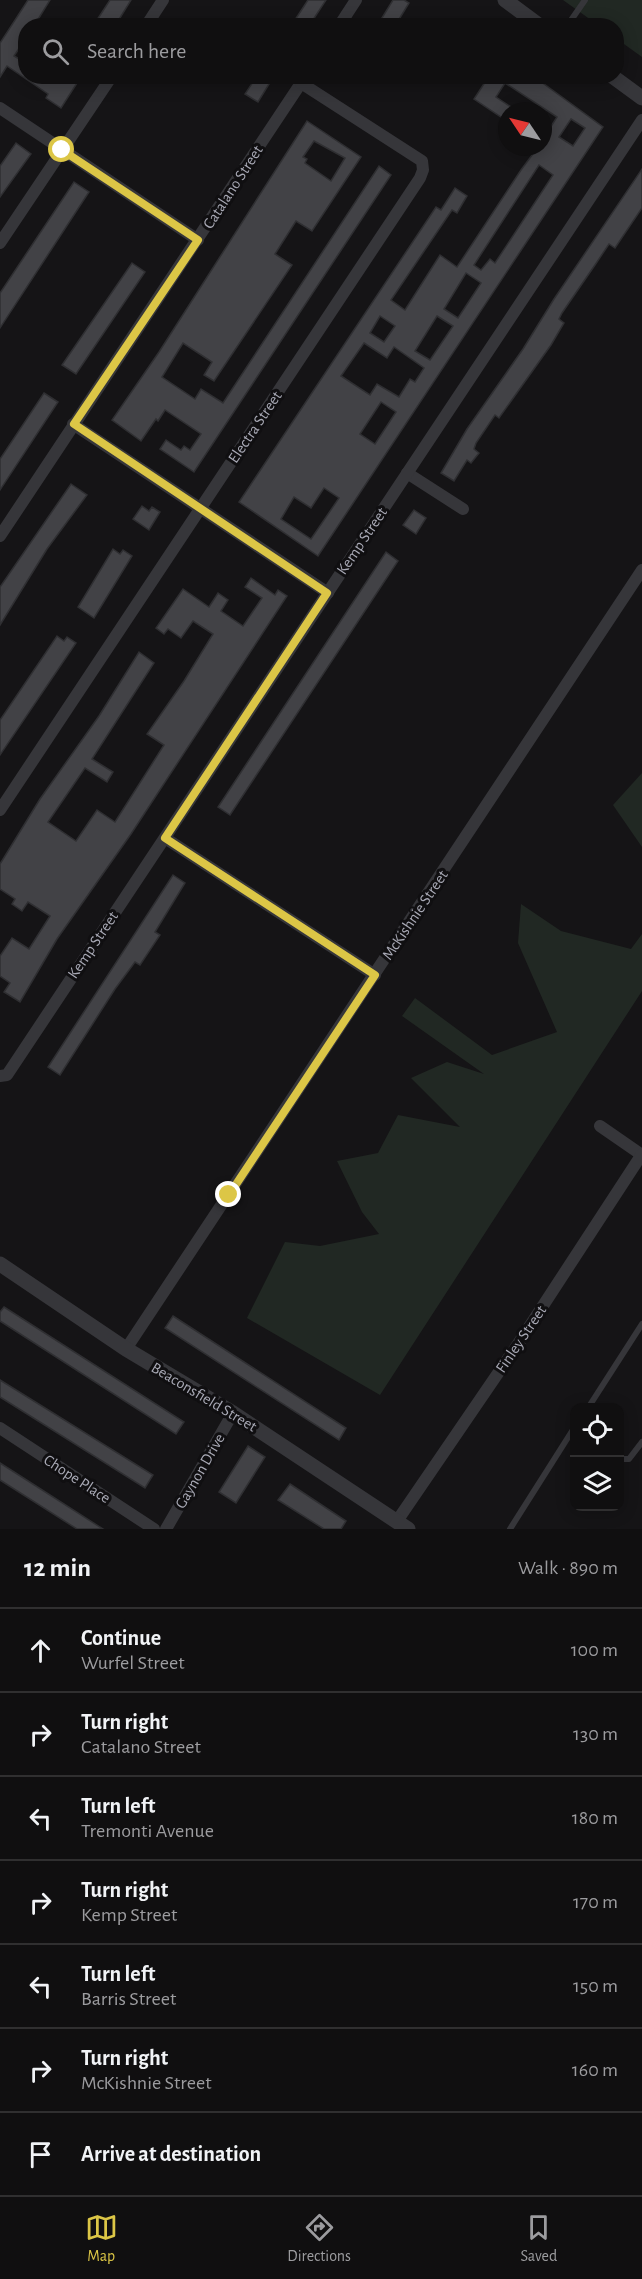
<!DOCTYPE html>
<html lang="en">
<head>
<meta charset="utf-8">
<style>
	:root { --surface:#100f10; --page:#1e1d1e; --text:#f1f3f6; --muted:#9c9c9f; --line:#302f30; --accent:#dcc646 }
	body { margin:0; font-family:"Alegreya Sans",sans-serif; background:var(--page); color:var(--text) }
	.controls { position:absolute; right:18px; bottom:18px; display:grid; overflow:hidden; border-radius:12px; box-shadow:0 3px 15px #0003 }
	.controls button { width:54px; height:54px; display:grid; place-items:center; padding:0; border:0; border-bottom:2px solid var(--line); background:var(--surface); color:var(--text); font:30px sans-serif }
	.compass { position:absolute; left:498px; top:102px; width:54px; height:54px; border-radius:50%; background:var(--surface); box-shadow:0 3px 15px #0003; rotate:305deg }
	.stop { position:absolute; width:18px; height:18px; margin:-14px; border:4px solid #dcc646; border-radius:50%; background:#fff }
	.stop.end { background:#dcc646; border-color:#fff; box-shadow:0 2px 6px #0008 }
	.list { margin:0; padding:0; list-style:none }
	h2 { display:flex; justify-content:space-between; align-items:center; height:78px; margin:0; padding:0 24px; font-size:26px }
	h2 small { font-size:20px; font-weight:400; color:var(--muted) }
	.list li { display:grid; grid-template-columns:39px 1fr auto; gap:18px; align-items:center; box-sizing:border-box; height:84px; padding:0 24px; border-top:2px solid var(--line) }
	.list b { display:block; font-size:22px; white-space:nowrap }
	.list p { margin:0; font-size:20px; white-space:nowrap; color:var(--muted) }
	.list em { font-size:20px; font-style:normal; color:var(--muted) }
	.icon { flex:none; width:33px; height:33px; fill:none; stroke:currentColor; stroke-width:2; stroke-linecap:round; stroke-linejoin:round }
	.map { position:relative; flex:none; width:642px; height:1529px; overflow:hidden }
	.search { position:absolute; background:var(--surface); box-shadow:0 3px 15px #0003; left:18px; right:18px; top:18px; height:66px; display:flex; align-items:center; gap:15px; box-sizing:border-box; padding:0 21px; border-radius:24px; color:var(--muted); font-size:22px }
	.sheet { height:666px; background:var(--surface) }
	nav { display:flex; justify-content:space-around; align-items:center; box-sizing:border-box; height:84px; border-top:2px solid var(--line); background:var(--surface); font-size:16px; color:var(--muted) }
	nav a { display:grid; justify-items:center; gap:3px }
	nav .on { color:var(--accent) }
	.map>svg:first-child { display:block }
	.green { fill:#212823 }
	.building { fill:#424246; stroke:#2f2f32; stroke-width:1.5; fill-rule:evenodd }
	.lines { fill:none; stroke-linecap:round; stroke-linejoin:round }
	.service { stroke:#36363a; stroke-width:6 }
	.minor { stroke:#36363a; stroke-width:12 }
	.tertiary { stroke:#36363a; stroke-width:15 }
	.route { stroke:#dcc646; stroke-width:8 }
	.labels { text-anchor:middle; dominant-baseline:central; stroke-width:6; stroke-linejoin:round; paint-order:stroke }
	.street-label { font-size:16px; fill:#a8a9b5; stroke:#100f11 }
</style>
</head>
<body>
<div class="map">
<svg width="642" height="1529" viewBox="0 0 642 1529">
	<rect width="100%" height="100%" fill="#151416"/>
	<!-- green -->
	<g class="green">
		<path d="M563 0H642V57L617 39 616 26 598 25Z"/>
		<path d="M642 773V847L613 805Z"/>
		<path d="M521 904 561 931 631 949 642 934V991L380 1395 247 1318 285 1242 320 1246 379 1234 362 1212 337 1161 378 1153 398 1115 460 1127 411 1078 447 1062 484 1074 402 1016 415 998 492 1055 557 1032 518 943Z"/>
	</g>
	<!-- building -->
	<g class="building">
		<path d="M28 0H50L34 26H26V38L14 56 26 63V76H44L54 83 59 76H73L79 80 61 108 46 98 48 94 7 66 0 77V43Z"/>
		<path d="M110 0H131L115 26H93Z"/>
		<path d="M308 0H326L309 26H291Z"/>
		<path d="M393 0H404L409 3 395 26H377Z"/>
		<path d="M257 76H274L258 102 245 94Z"/>
		<path d="M489 76H533L603 127 318 556 239 502 436 207 441 210 455 188 467 196 457 213 452 210 391 300 405 310 440 255 457 267 521 170 538 147H543V139L557 117 505 83 496 97 517 111H507V121L474 99ZM571 119 585 128 573 146 559 137ZM539 165 553 175 495 263 490 259 481 270 474 265ZM466 273 481 283 458 318 444 309ZM380 316 395 326 384 342 370 333ZM437 316 453 326 430 360 415 351ZM364 343 387 358 394 347 424 368 415 382 410 379 399 397 377 384 370 395 341 376ZM381 402 396 412 375 444 360 434ZM324 488 339 498 311 539 281 519 294 497 311 508Z"/>
		<path d="M307 121 361 157 312 231 296 221 275 254 292 265 214 381 204 375 212 362 183 343 162 377 195 399 201 389 223 403 379 166 391 175 194 472 160 449 166 440 181 450 184 446 190 450 201 434 165 410 158 421 156 419 141 441 112 420 159 352ZM314 141 345 158 331 181 305 163 307 159 303 157Z"/>
		<path d="M16 143 31 154 0 197V166Z"/>
		<path d="M642 169V208L615 248 609 244 595 265 562 313 559 319 564 323 551 345 499 418 495 415 476 443 474 449 479 453 471 463 467 460 454 481 441 473 467 429 523 349 554 299Z"/>
		<path d="M74 182 89 192 0 328V293Z"/>
		<path d="M132 263 145 272 76 374 62 365Z"/>
		<path d="M44 393 58 402 0 490V459Z"/>
		<path d="M71 484 87 495 47 549 0 625V587Z"/>
		<path d="M142 506 149 511 152 507 160 512 149 530 133 519Z"/>
		<path d="M414 510 426 518 416 534 403 525Z"/>
		<path d="M113 549 120 554 123 550 132 556 94 618 78 607Z"/>
		<path d="M386 552 398 561 230 815 218 807Z"/>
		<path d="M251 578 275 595 278 590 287 596 131 834 57 939 20 1002 4 992 10 983 0 976V956L12 938 29 949 50 916 28 902 22 911 12 904 15 899 0 889V864L40 799 99 716 139 652 154 663 92 759 113 772 107 782 85 768 48 822 76 841 97 810 115 822 164 745 147 734 184 681 213 634 193 621 181 638 168 629 164 634 156 628 183 589 209 607 218 593 228 600 221 611 243 626 262 598 245 587Z"/>
		<path d="M57 636 64 641 67 637 76 643 0 755V720Z"/>
		<path d="M173 875 185 883 155 932 160 935 140 965 135 962 115 989 60 1075 48 1067Z"/>
		<path d="M4 1307 184 1422 176 1434 0 1321V1312Z"/>
		<path d="M173 1316 346 1428 339 1440 165 1328Z"/>
		<path d="M0 1380 153 1475 145 1488 0 1397Z"/>
		<path d="M248 1446 265 1457 236 1503 219 1492Z"/>
		<path d="M0 1463 25 1479 103 1529H77L0 1480Z"/>
		<path d="M290 1484 346 1521 341 1529H324L278 1500Z"/>
	</g>
	<g class="lines">
		<!-- service -->
		<g class="service">
			<path d="M567 26 585 0"/>
			<path d="M588 1408 642 1324"/>
			<path d="M620 1459H629L642 1442"/>
			<path d="M510 1529 574 1428"/>
		</g>
		<!-- minor -->
		<g class="minor">
			<path d="M146 26 163 0"/>
			<path d="M339 26 356 0"/>
			<path d="M0 108 198 240"/>
			<path d="M0 243 112 76"/>
			<path d="M73 424 328 593"/>
			<path d="M407 473 463 509"/>
			<path d="M0 536 305 77"/>
			<path d="M0 810 420 178 423 170 422 161 301 83"/>
			<path d="M165 838 375 975"/>
			<path d="M0 1076 7 1075 642 120"/>
			<path d="M600 1126 642 1155"/>
			<path d="M126 1349 642 570"/>
			<path d="M0 1428 154 1529"/>
			<path d="M397 1521 520 1341 642 1154"/>
			<path d="M166 1529 233 1413"/>
		</g>
		<!-- tertiary -->
		<g class="tertiary">
			<path d="M505 0 540 26"/>
			<path d="M612 76 642 98"/>
			<path d="M0 1264 126 1349 233 1413 408 1529"/>
		</g>
	</g>
	<g class="lines">
		<!-- route -->
		<path class="route" d="M62 150 198 240 74 424 327 593 165 838 375 975 229 1195"/>
	</g>
	<g class="labels">
		<!-- street labels -->
		<g class="street-label">
			<text transform="translate(233 187) rotate(-57)">Catalano Street</text>
			<text transform="translate(255 427) rotate(-56)">Electra Street</text>
			<text transform="translate(362 541) rotate(-56)">Kemp Street</text>
			<text transform="translate(415 915) rotate(-56)">McKishnie Street</text>
			<text transform="translate(93 945) rotate(-56)">Kemp Street</text>
			<text transform="translate(521 1339) rotate(-56)">Finley Street</text>
			<text transform="translate(204 1397) rotate(31)">Beaconsfield Street</text>
			<text transform="translate(200 1471) rotate(-60)">Gaynon Drive</text>
			<text transform="translate(77 1479) rotate(33)">Chope Place</text>
		</g>
	</g>
</svg>
<div class="controls">
<button><svg class="icon" aria-label="locate" viewBox="0 0 24 24"><circle cx="12" cy="12" r="6"/><path d="M12 2v4M12 18v4M2 12h4M18 12h4"/></svg></button>
<button><svg class="icon" aria-label="layers" viewBox="0 0 24 24"><path d="M12 4l9 5-9 5-9-5zM3 14l9 5 9-5"/></svg></button>
</div>
<svg class="compass" viewBox="-18 -18 36 36"><path d="M0-13l5 13h-10z" fill="#e53935"/><path d="M0 13l5-13h-10z" fill="#9c9c9f"/></svg>
<div class="stop" style="left:62px;top:150px"></div>
<div class="stop end" style="left:229px;top:1195px"></div>
<div class="search"><svg class="icon" aria-label="search" viewBox="0 0 24 24"><circle cx="10" cy="10" r="6"/><path d="M15 15l6 6"/></svg>Search here</div>
</div>
<section class="sheet">
<h2>12 min<small>Walk · 890 m</small></h2>
<ul class="list">
<li><svg class="icon" aria-label="ahead" viewBox="0 0 24 24"><path d="M12 20V5M6 11l6-6 6 6"/></svg><div><b>Continue</b><p>Wurfel Street</p></div><em>100 m</em></li>
<li><svg class="icon" aria-label="right" viewBox="0 0 24 24"><path d="M7 20v-9h11M14 6l5 5-5 5"/></svg><div><b>Turn right</b><p>Catalano Street</p></div><em>130 m</em></li>
<li><svg class="icon" aria-label="left" viewBox="0 0 24 24"><path d="M17 20v-9H6M10 6l-5 5 5 5"/></svg><div><b>Turn left</b><p>Tremonti Avenue</p></div><em>180 m</em></li>
<li><svg class="icon" aria-label="right" viewBox="0 0 24 24"><path d="M7 20v-9h11M14 6l5 5-5 5"/></svg><div><b>Turn right</b><p>Kemp Street</p></div><em>170 m</em></li>
<li><svg class="icon" aria-label="left" viewBox="0 0 24 24"><path d="M17 20v-9H6M10 6l-5 5 5 5"/></svg><div><b>Turn left</b><p>Barris Street</p></div><em>150 m</em></li>
<li><svg class="icon" aria-label="right" viewBox="0 0 24 24"><path d="M7 20v-9h11M14 6l5 5-5 5"/></svg><div><b>Turn right</b><p>McKishnie Street</p></div><em>160 m</em></li>
<li><svg class="icon" aria-label="arrive" viewBox="0 0 24 24"><path d="M6 21V4h12l-3 4 3 4H6"/></svg><div><b>Arrive at destination</b></div></li>
</ul>
</section>
<nav>
<a class="on"><svg class="icon" aria-label="map" viewBox="0 0 24 24"><path d="M3 6l6-2 6 2 6-2v14l-6 2-6-2-6 2zM9 4v14M15 6v14"/></svg>Map</a>
<a><svg class="icon" aria-label="directions" viewBox="0 0 24 24"><path d="M12 3l9 9-9 9-9-9zM9 14v-3h6M13 9l2 2-2 2"/></svg>Directions</a>
<a><svg class="icon" aria-label="saved" viewBox="0 0 24 24"><path d="M7 4h10v16l-5-4-5 4z"/></svg>Saved</a>
</nav>
</body>
</html>
